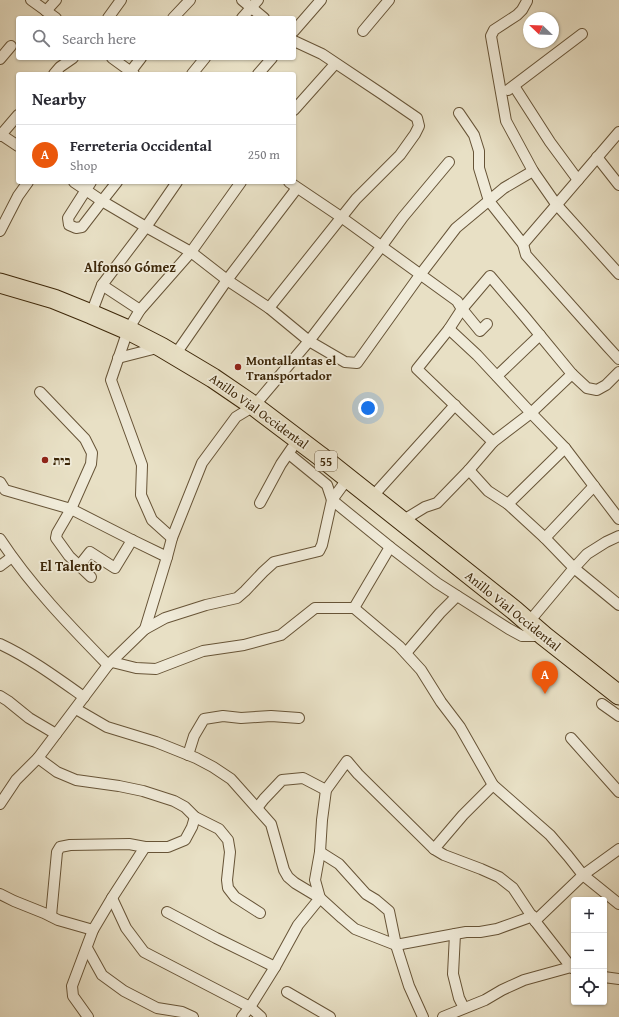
<!DOCTYPE html>
<html lang="en">
<head>
<meta charset="utf-8">
<style>
	:root { --surface:#fff; --page:#f7f7f7; --text:#2b2b33; --muted:#7c7c81; --line:#e1e1e2; --accent:#ea580c }
	body { margin:0; font-family:"Gentium Book Plus","Frank Ruhl Libre",serif; background:var(--page); color:var(--text) }
	.controls { position:absolute; right:12px; bottom:12px; display:grid; overflow:hidden; border-radius:4px; box-shadow:0 1px 3px #0004 }
	.controls button { width:36px; height:36px; display:grid; place-items:center; padding:0; border:0; border-bottom:1px solid var(--line); background:var(--surface); color:var(--text); font:20px sans-serif }
	.compass { position:absolute; left:523px; top:12px; width:36px; height:36px; border-radius:50%; background:var(--surface); box-shadow:0 1px 3px #0004; rotate:293deg }
	.you { position:absolute; left:368px; top:408px; width:14px; height:14px; margin:-10px; border:3px solid #fff; border-radius:50%; background:#1a73e8; box-shadow:0 0 0 6px #1a73e833 }
	.badge { display:grid; place-items:center; width:26px; height:26px; border-radius:50%; background:var(--accent); color:#fff; font-size:13px; font-weight:700 }
	.pin { position:absolute; translate:-50% -33px; filter:drop-shadow(0 1px 2px #0008) }
	.pin::after { content:''; position:absolute; top:21px; width:14px; height:12px; background:inherit; clip-path:polygon(0 0,100% 0,50% 100%) }
	.list { margin:0; padding:0; list-style:none }
	h2 { display:flex; justify-content:space-between; align-items:center; height:52px; margin:0; padding:0 16px; font-size:17px }
	h2 small { font-size:13px; font-weight:400; color:var(--muted) }
	.list li { display:grid; grid-template-columns:26px 1fr auto; gap:12px; align-items:center; box-sizing:border-box; height:60px; padding:0 16px; border-top:1px solid var(--line) }
	.list b { display:block; font-size:15px; white-space:nowrap }
	.list p { margin:0; font-size:13px; white-space:nowrap; color:var(--muted) }
	.list em { font-size:13px; font-style:normal; color:var(--muted) }
	.icon { flex:none; width:22px; height:22px; fill:none; stroke:currentColor; stroke-width:2; stroke-linecap:round; stroke-linejoin:round }
	.map { position:relative; flex:none; width:619px; height:1017px; overflow:hidden }
	.search { position:absolute; background:var(--surface); box-shadow:0 1px 3px #0004; left:16px; top:16px; width:280px; height:44px; display:flex; align-items:center; gap:10px; box-sizing:border-box; padding:0 14px; border-radius:4px; color:var(--muted); font-size:15px }
	.panel { position:absolute; background:var(--surface); box-shadow:0 1px 3px #0004; left:16px; top:72px; width:280px; height:112px; border-radius:4px }
	.map>svg:first-child { display:block }
	.lines { fill:none; stroke-linecap:round; stroke-linejoin:round }
	.street-casing { stroke:#675437; stroke-width:12 }
	.highway-casing { stroke:#3c2608; stroke-width:21 }
	.street { stroke:#f0ebd9; stroke-width:10 }
	.highway { stroke:#e8e0c5; stroke-width:19 }
	.poi-dot { fill:#8f2418; stroke:#f0ebd9; stroke-width:1.5 }
	.labels { text-anchor:middle; dominant-baseline:central; stroke-width:3.5; stroke-linejoin:round; paint-order:stroke }
	.shield { fill:#f0ebd9; stroke:#726147; stroke-width:1 }
	.shield-label { font-size:12px; font-weight:bold; fill:#3c2608 }
	.poi-label { font-size:13px; font-weight:bold; fill:#3c2608; stroke:#f0ebd9; text-anchor:start }
	.street-label { font-size:13px; fill:#3c2608; stroke:#f0ebd9 }
	.neighbourhood-label { font-size:14px; font-weight:bold; fill:#3c2608; stroke:#f0ebd9 }
</style>
</head>
<body>
<div class="map">
<svg width="619" height="1017" viewBox="0 0 619 1017">
	<rect width="100%" height="100%" fill="#e8e0c5"/>
	<filter id="stains"><feTurbulence type="fractalNoise" baseFrequency=".005" numOctaves="4"/><feColorMatrix values="0 0 0 0 .2 0 0 0 0 .09 0 0 0 0 .02 0 0 0 .5 -.17"/></filter>
	<radialGradient id="worn" r=".72"><stop offset=".6" stop-color="#630" stop-opacity="0"/><stop offset="1" stop-color="#630" stop-opacity=".3"/></radialGradient>
	<g class="lines">
		<!-- street casing -->
		<g class="street-casing">
			<g id="street">
				<path d="M31 0 56 18"/>
				<path d="M242 0 264 18"/>
				<path d="M527 1 522 10 517 15 494 30 491 36 506 121 533 171 556 204 619 274"/>
				<path d="M46 11 56 0"/>
				<path d="M108 18 121 0"/>
				<path d="M173 18 190 0"/>
				<path d="M242 18 258 0"/>
				<path d="M294 31 321 0"/>
				<path d="M363 31 389 0"/>
				<path d="M112 58 134 74"/>
				<path d="M0 59 11 46"/>
				<path d="M131 71 141 58"/>
				<path d="M54 74 60 67 73 58"/>
				<path d="M192 74 205 58"/>
				<path d="M258 74 272 58"/>
				<path d="M514 86 550 142 578 180"/>
				<path d="M508 90 582 34"/>
				<path d="M294 110 335 64"/>
				<path d="M459 113 474 135 479 151V168L489 201 523 244 526 255 607 346 619 359"/>
				<path d="M0 134 18 146"/>
				<path d="M0 136 18 115"/>
				<path d="M597 157 619 185"/>
				<path d="M74 182 102 201 146 227 191 252 227 280 269 308 309 341 345 362 357 363 420 275 456 228 504 188 533 171"/>
				<path d="M91 182 68 218 69 225 76 228 82 227 102 201 117 182"/>
				<path d="M289 182 341 217 457 301 462 309 480 331 487 324"/>
				<path d="M0 231 18 196 28 182"/>
				<path d="M523 244 619 132"/>
				<path d="M102 285 140 310"/>
				<path d="M269 308 356 199 400 155 415 134 419 126 417 118 382 94 322 54 294 41"/>
				<path d="M91 314 102 285 146 227 177 182"/>
				<path d="M449 329 477 355 531 413 565 448 619 519"/>
				<path d="M175 355 227 280 297 188"/>
				<path d="M118 358 161 347"/>
				<path d="M497 376 540 335"/>
				<path d="M40 392 85 439 92 453 91 464 71 509 57 533 56 538 69 556 91 577"/>
				<path d="M493 442 417 369 449 329 462 309 490 276 525 317 572 374 587 388 597 390 606 385 619 372"/>
				<path d="M289 454 327 485 332 500 390 547 437 583 509 629 522 636H542"/>
				<path d="M469 470 488 491 508 504 545 538 574 568 619 605"/>
				<path d="M0 482 5 490 71 509 132 540 167 557"/>
				<path d="M372 497 455 405"/>
				<path d="M260 503 281 464 292 448"/>
				<path d="M508 504 565 448"/>
				<path d="M402 521 425 507 437 503 469 470 493 442 531 413 572 374"/>
				<path d="M172 538 152 520 141 495 142 465 111 380 128 330 140 310 191 252 241 182"/>
				<path d="M545 538 594 486"/>
				<path d="M0 539C31 586 69 625 108 665"/>
				<path d="M0 566 12 557"/>
				<path d="M79 566 90 552 115 568 132 540"/>
				<path d="M354 608 390 547"/>
				<path d="M528 623 574 568 587 554 606 542 619 536"/>
				<path d="M145 629 167 557 172 538 202 463 236 417 254 406 309 341 381 247 403 217 449 162"/>
				<path d="M0 644C30 658 57 678 84 697"/>
				<path d="M406 653 440 613 457 596"/>
				<path d="M112 662 136 668 156 669 203 651 244 645 281 635 315 608H354L399 646 421 670 441 702 460 727 493 785 550 835 568 856 583 875 619 904"/>
				<path d="M0 696 8 701 29 718 56 734"/>
				<path d="M602 704 619 716"/>
				<path d="M76 709 107 727 156 742 196 758 213 767 231 779 271 824 284 870 288 877 295 883 320 898 342 918 355 929 396 945 455 934 466 932H480L497 929 533 916"/>
				<path d="M571 738 619 792"/>
				<path d="M188 755 194 736 204 719 223 716 241 718 271 716 299 718"/>
				<path d="M38 758 57 772 76 780 119 786 143 791 174 801 185 807 195 817 219 829 228 840 230 852 227 880 228 888 235 897 260 913"/>
				<path d="M0 804 16 780 38 758 108 665 145 629 165 618 206 605 237 598 245 591 263 572 274 562 319 551 322 545 332 500 348 478"/>
				<path d="M257 808 264 799 282 780 303 778 326 790"/>
				<path d="M434 849 463 815 493 785"/>
				<path d="M320 852 339 864 366 894 376 900 389 911 396 945 409 986 423 1017"/>
				<path d="M0 894 14 901 44 913 58 920 93 930"/>
				<path d="M112 898 126 928 144 952 250 1007 261 1017"/>
				<path d="M167 912 216 938 275 967"/>
				<path d="M51 916 57 852 60 847 70 845 129 844 145 847"/>
				<path d="M535 921 583 875 619 849"/>
				<path d="M455 934 453 974 459 998 464 1008"/>
				<path d="M87 948 102 975 124 991 157 1008 182 1012 193 1017"/>
				<path d="M604 977 619 979"/>
				<path d="M287 992 330 1017"/>
				<path d="M88 1017 73 996 72 986 93 930 112 898 145 847H168L185 840 192 827 195 817"/>
				<path d="M242 1017 250 1007 275 967 298 925 320 898 315 880 320 852 322 820 326 790 347 761 358 774 434 849 444 855 481 869 499 877 513 888 535 921 571 967 574 969"/>
				<path d="M443 1017 485 1000 502 990 524 980 571 967"/>
			</g>
		</g>
		<!-- highway casing -->
		<g class="highway-casing">
			<path id="highway" d="M0 283 54 299 91 314 128 330 161 347 213 378 254 406 320 456 514 610 544 636 619 695"/>
		</g>
		<!-- street -->
		<use href="#street" class="street"/>
		<!-- highway -->
		<use href="#highway" class="highway"/>
	</g>
	<!-- markers -->
	<g class="poi-dot">
		<circle cx="238" cy="367" r="4"/>
		<circle cx="45" cy="460" r="4"/>
	</g>
	<g class="labels">
		<!-- shield labels -->
		<rect class="shield" x="315" y="451" width="22" height="20" rx="3"/>
		<g class="shield-label">
			<text x="326" y="461">55</text>
		</g>
		<!-- poi labels -->
		<g class="poi-label">
			<text x="246" y="360">Montallantas el<tspan x="246" dy="15">Transportador</tspan></text>
			<text x="53" y="460">בית</text>
		</g>
		<!-- street labels -->
		<g class="street-label">
			<text transform="translate(259 411) rotate(36)">Anillo Vial Occidental</text>
			<text transform="translate(513 611) rotate(39)">Anillo Vial Occidental</text>
		</g>
		<!-- neighbourhood labels -->
		<g class="neighbourhood-label">
			<text x="130" y="267">Alfonso Gómez</text>
			<text x="71" y="566">El Talento</text>
		</g>
	</g>
	<rect width="100%" height="100%" filter="url(#stains)"/>
	<rect width="100%" height="100%" fill="url(#worn)"/>
</svg>
<div class="controls">
<button>+</button>
<button>−</button>
<button><svg class="icon" aria-label="locate" viewBox="0 0 24 24"><circle cx="12" cy="12" r="6"/><path d="M12 2v4M12 18v4M2 12h4M18 12h4"/></svg></button>
</div>
<svg class="compass" viewBox="-18 -18 36 36"><path d="M0-13l5 13h-10z" fill="#e53935"/><path d="M0 13l5-13h-10z" fill="#7c7c81"/></svg>
<div class="you"></div>
<div class="pin badge" style="left:545px;top:694px">A</div>
<div class="search"><svg class="icon" aria-label="search" viewBox="0 0 24 24"><circle cx="10" cy="10" r="6"/><path d="M15 15l6 6"/></svg>Search here</div>
<section class="panel">
<h2>Nearby<small></small></h2>
<ul class="list">
<li><span class="badge">A</span><div><b>Ferreteria Occidental</b><p>Shop</p></div><em>250 m</em></li>
</ul>
</section>
</div>
</body>
</html>
